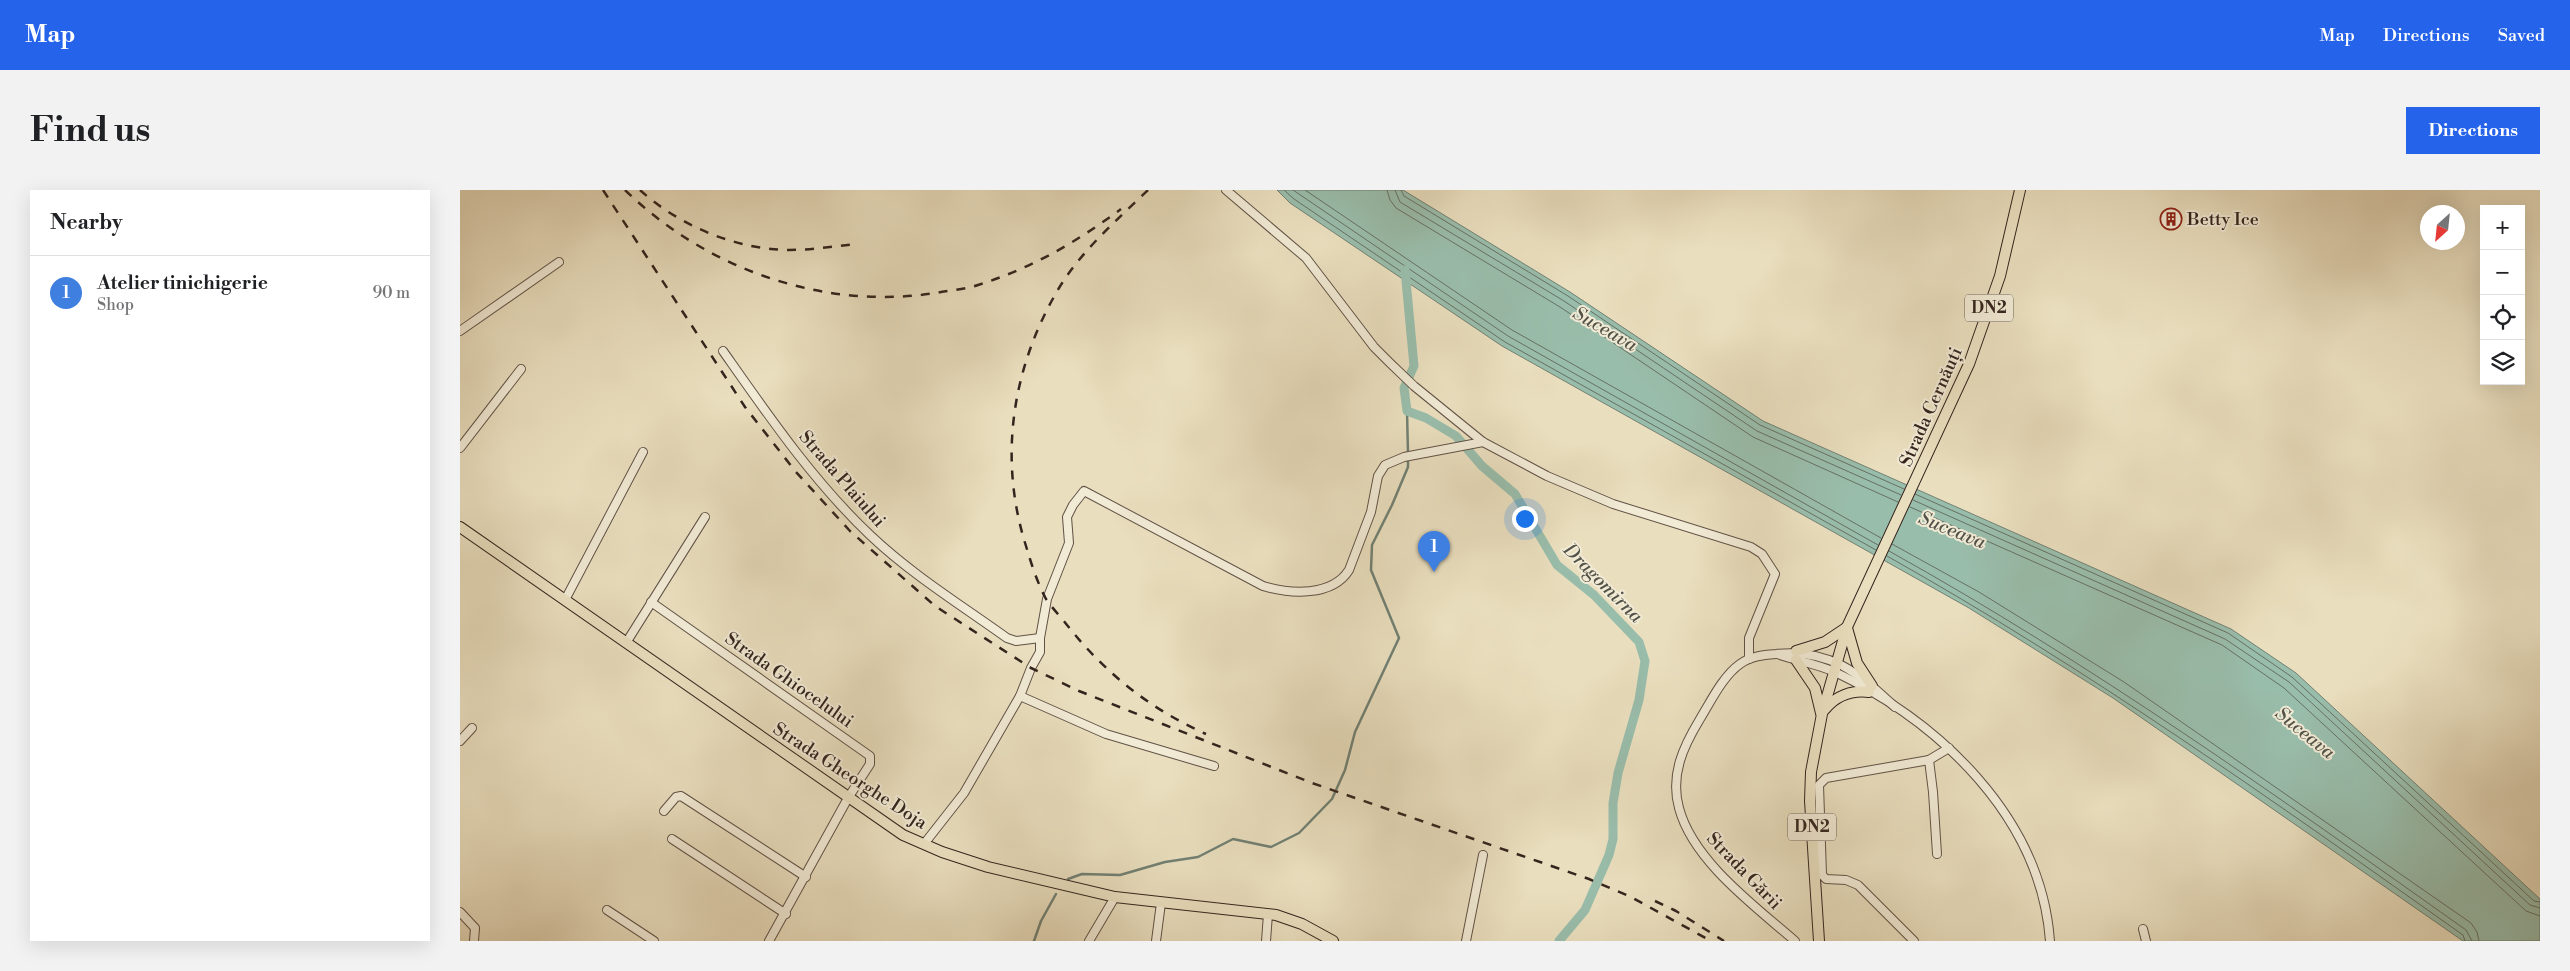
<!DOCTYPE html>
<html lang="en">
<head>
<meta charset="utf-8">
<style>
	:root { --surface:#fff; --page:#f2f2f2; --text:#202124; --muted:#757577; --line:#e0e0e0; --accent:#2563eb }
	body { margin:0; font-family:"Libre Bodoni",serif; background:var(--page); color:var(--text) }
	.controls { position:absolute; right:15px; top:15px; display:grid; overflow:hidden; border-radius:0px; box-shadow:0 5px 20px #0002 }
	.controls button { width:45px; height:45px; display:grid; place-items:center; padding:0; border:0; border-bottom:1px solid var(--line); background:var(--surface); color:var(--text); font:25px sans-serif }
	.compass { position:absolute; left:1960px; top:15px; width:45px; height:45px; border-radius:50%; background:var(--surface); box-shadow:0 5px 20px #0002; rotate:207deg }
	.you { position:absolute; left:1064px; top:328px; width:18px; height:18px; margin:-12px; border:4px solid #fff; border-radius:50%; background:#1a73e8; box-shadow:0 0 0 8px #1a73e833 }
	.badge { display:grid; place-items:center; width:32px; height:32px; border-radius:50%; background:var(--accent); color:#fff; font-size:16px; font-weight:700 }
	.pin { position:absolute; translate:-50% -41px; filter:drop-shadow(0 1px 2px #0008) }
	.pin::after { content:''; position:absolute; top:26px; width:18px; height:15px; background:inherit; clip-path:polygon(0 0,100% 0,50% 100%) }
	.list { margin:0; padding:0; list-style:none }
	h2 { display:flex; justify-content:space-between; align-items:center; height:65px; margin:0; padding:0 20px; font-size:21px }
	h2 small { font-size:16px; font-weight:400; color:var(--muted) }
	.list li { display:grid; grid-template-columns:32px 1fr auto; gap:15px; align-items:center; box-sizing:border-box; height:75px; padding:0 20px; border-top:1px solid var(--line) }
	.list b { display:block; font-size:19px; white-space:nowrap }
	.list p { margin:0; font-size:16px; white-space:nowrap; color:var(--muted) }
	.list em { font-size:16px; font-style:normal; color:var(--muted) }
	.icon { flex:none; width:28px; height:28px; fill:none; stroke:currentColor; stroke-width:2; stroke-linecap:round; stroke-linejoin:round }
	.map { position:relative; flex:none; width:2080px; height:751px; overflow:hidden; border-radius:0px }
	header { display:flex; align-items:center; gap:30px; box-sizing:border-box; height:70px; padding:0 25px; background:var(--accent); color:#fff }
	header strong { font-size:24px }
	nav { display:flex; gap:28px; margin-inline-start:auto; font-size:18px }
	.intro { display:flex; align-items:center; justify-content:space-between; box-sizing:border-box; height:120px; padding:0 30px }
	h1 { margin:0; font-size:35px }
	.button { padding:12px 22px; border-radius:0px; background:var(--accent); color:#fff; font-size:18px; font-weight:700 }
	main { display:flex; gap:30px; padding:0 30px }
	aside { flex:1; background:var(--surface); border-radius:0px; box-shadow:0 5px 20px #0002 }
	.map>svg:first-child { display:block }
	.water { fill:#99bdab; stroke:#718073 }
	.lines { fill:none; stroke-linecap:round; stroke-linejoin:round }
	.shore { stroke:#667064; stroke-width:1 }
	.stream { stroke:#718073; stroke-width:2.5 }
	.canal { stroke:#99bdab; stroke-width:9 }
	.minor-casing { stroke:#615246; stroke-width:10 }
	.major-casing { stroke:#34241e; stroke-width:12 }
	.minor { stroke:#f1ead5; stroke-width:8 }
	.major { stroke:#e9debe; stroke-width:10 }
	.rail { stroke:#34241e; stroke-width:2.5; stroke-dasharray:9 9; stroke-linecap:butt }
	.labels { text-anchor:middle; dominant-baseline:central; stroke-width:4; stroke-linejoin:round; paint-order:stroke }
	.shield { fill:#f1ead5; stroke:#6d5f55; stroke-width:1 }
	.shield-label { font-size:16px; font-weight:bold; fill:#34241e }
	.poi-label { font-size:18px; fill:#34241e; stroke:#f1ead5; text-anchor:start }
	.street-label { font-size:18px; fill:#34241e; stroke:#f1ead5 }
	.water-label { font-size:19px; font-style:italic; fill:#525248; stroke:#f1ead5 }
</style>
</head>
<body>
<header>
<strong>Map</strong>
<nav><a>Map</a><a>Directions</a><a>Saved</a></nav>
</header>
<div class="intro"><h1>Find us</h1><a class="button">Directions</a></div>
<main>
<aside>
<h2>Nearby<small></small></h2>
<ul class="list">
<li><span class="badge" style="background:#3f7fe0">1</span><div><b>Atelier tinichigerie</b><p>Shop</p></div><em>90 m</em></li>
</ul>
</aside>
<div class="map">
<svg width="2080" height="751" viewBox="0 0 2080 751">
	<rect width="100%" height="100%" fill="#e9debe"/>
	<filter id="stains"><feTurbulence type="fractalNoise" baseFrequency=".004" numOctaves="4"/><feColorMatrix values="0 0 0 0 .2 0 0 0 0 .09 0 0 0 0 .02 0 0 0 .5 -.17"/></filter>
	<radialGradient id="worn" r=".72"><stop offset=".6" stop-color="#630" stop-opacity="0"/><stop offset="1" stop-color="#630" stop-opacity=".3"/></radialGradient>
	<!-- water -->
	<path class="water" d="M817 0H943L1110 102 1303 231 1771 439 1836 483 2080 709V751H2003L1653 508 1509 418 1042 156 830 13Z"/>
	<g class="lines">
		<!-- shore -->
		<g class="shore">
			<path d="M824 0 834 9 1045 152 1416 360"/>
			<path d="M833 0 1048 146 1418 355"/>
			<path d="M845 0 1052 140 1421 348"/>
			<path d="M927 0 930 10 936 18 1100 117 1293 247 1438 312"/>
			<path d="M935 0 940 12 1104 111 1297 241 1441 305"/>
			<path d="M941 0 944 6 1108 106 1300 235 1444 299"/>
			<path d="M1455 304 1768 443 1832 487 2074 711 2080 712"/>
			<path d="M1453 310 1765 449 1829 492 2070 715 2080 718"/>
			<path d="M1450 317 1762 455 1824 498 2066 721 2080 726"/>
			<path d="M1432 354 1519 402 1664 492 2011 733 2017 742 2019 751"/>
			<path d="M1429 361C1632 474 1817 606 2006 740L2012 751"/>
			<path d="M1427 366C1628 479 1815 612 2003 745L2005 751"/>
		</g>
		<!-- stream -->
		<g class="stream">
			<path d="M947 221 948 264"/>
			<path d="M608 689 622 684 660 685 705 672 738 667 773 649 811 657 839 643 872 609 885 580 895 542 939 448 911 380 912 355 932 315 948 277V269"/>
			<path d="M574 751 581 731 596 704"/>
		</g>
		<!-- canal -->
		<path class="canal" d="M945 80 954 176 944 198 947 221 966 228 996 246 1022 276 1055 304 1097 375 1134 405 1179 452 1185 471 1179 510 1158 583 1153 613V649L1149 665 1125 720 1099 751"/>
		<!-- minor casing -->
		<g class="minor-casing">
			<g id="minor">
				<path d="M766 0 846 68 914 157 930 173 954 196 1023 252 1087 286 1153 314 1291 357 1302 364 1315 384 1289 448V469"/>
				<path d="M0 141 99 72"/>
				<path d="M263 161C308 225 353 291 410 345 451 384 501 415 547 448L556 451 580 448"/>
				<path d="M0 258 61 179"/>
				<path d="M105 410 183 262"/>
				<path d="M191 412 410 566V574L388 608 309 751"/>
				<path d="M166 453 245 327"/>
				<path d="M1320 465C1338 471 1357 474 1375 482 1481 533 1581 628 1590 751"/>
				<path d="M560 506 646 544 754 576"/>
				<path d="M0 551 12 538"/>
				<path d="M1469 570 1473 602 1477 664"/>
				<path d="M204 621 216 607 221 606 346 687"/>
				<path d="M212 649 326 724"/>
				<path d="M464 654 504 603 560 506 571 478 580 462V448L587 409 609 353 607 327 613 315 624 301 803 396C830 404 872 407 889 380L911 322 918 286 925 275 944 267 1023 252"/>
				<path d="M147 720 194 751"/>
				<path d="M0 722 15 738 14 751"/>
				<path d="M1683 739 1686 751"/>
				<path d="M629 751 655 707"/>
				<path d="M696 751 701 713"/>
				<path d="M806 751 808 724"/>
				<path d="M1006 751 1023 665"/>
				<path d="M1335 751C1295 716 1233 671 1219 618 1210 585 1223 557 1240 529 1251 511 1263 486 1280 474 1291 466 1303 465 1316 464 1369 458 1399 483 1435 517"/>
				<path d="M1454 751 1398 695 1386 690 1366 689 1362 685 1359 595 1366 588 1469 570 1489 558"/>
			</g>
		</g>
		<!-- major casing -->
		<g class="major-casing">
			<g id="major">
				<path d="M0 337 443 645 482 662 528 677 655 707 816 725 842 734 873 751"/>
				<path d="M1387 438 1397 473 1412 496"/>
				<path d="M1336 461 1365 452 1386 438"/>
				<path d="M1336 470 1355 498 1361 523"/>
				<path d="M1365 519C1376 506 1392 500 1409 502"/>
				<path d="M1359 751 1350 611 1351 582 1362 524 1387 437 1509 174 1540 86 1560 0"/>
			</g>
		</g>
		<!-- minor -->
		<use href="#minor" class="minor"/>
		<!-- major -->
		<use href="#major" class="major"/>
		<!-- rail -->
		<g class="rail">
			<path d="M143 0 285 217 336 282 390 341 475 416 571 478 619 501 852 593 1129 689 1171 707 1251 751"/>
			<path d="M165 0C247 80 367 122 481 102 493 100 506 99 518 95 572 78 615 53 661 19"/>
			<path d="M180 0C215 32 264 54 311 59 339 62 368 57 396 54"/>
			<path d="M688 0C657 30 622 60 599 98 552 177 538 268 566 356 571 373 577 392 586 409 592 418 601 427 607 435 645 483 690 519 746 544"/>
			<path d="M1195 711 1216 721 1264 751"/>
		</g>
	</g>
	<!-- icons -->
	<defs>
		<g id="building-ring" transform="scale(1.125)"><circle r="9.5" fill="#f1ead5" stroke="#8f2418" stroke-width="1.5"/><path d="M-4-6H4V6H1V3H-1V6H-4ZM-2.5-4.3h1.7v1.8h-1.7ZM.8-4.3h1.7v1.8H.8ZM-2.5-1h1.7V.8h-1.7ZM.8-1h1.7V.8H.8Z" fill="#8f2418"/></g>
	</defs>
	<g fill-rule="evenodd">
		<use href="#building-ring" x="1711" y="29"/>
	</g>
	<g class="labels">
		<!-- shield labels -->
		<g class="shield">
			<rect x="1505" y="104.5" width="48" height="27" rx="4"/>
			<rect x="1328" y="623.5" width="48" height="27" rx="4"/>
		</g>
		<g class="shield-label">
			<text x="1529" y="118">DN2</text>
			<text x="1352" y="637">DN2</text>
		</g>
		<!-- poi labels -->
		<g class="poi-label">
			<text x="1727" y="29">Betty Ice</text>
		</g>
		<!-- street labels -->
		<g class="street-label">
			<text transform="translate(1471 217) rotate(-66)">Strada Cernăuți</text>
			<text transform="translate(382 289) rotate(49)">Strada Plaiului</text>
			<text transform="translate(329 490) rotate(35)">Strada Ghiocelului</text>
			<text transform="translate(390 586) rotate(33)">Strada Gheorghe Doja</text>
			<text transform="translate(1284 681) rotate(46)">Strada Gării</text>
		</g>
		<!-- water labels -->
		<g class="water-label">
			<text transform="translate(1145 139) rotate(30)">Suceava</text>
			<text transform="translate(1492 340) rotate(22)">Suceava</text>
			<text transform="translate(1143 393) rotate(45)">Dragomirna</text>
			<text transform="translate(1845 543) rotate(39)">Suceava</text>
		</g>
	</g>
	<rect width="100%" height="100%" filter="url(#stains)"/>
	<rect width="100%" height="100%" fill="url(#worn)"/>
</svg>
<div class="controls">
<button>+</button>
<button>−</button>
<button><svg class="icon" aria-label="locate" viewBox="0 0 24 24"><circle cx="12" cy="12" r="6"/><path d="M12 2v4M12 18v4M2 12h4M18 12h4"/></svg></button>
<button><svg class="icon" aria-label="layers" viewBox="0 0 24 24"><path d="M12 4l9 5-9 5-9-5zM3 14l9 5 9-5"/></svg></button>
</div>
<svg class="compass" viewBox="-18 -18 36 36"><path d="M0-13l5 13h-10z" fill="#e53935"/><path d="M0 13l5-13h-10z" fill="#757577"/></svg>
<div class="you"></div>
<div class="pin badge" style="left:974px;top:382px;background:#3f7fe0">1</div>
</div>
</main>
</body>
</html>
